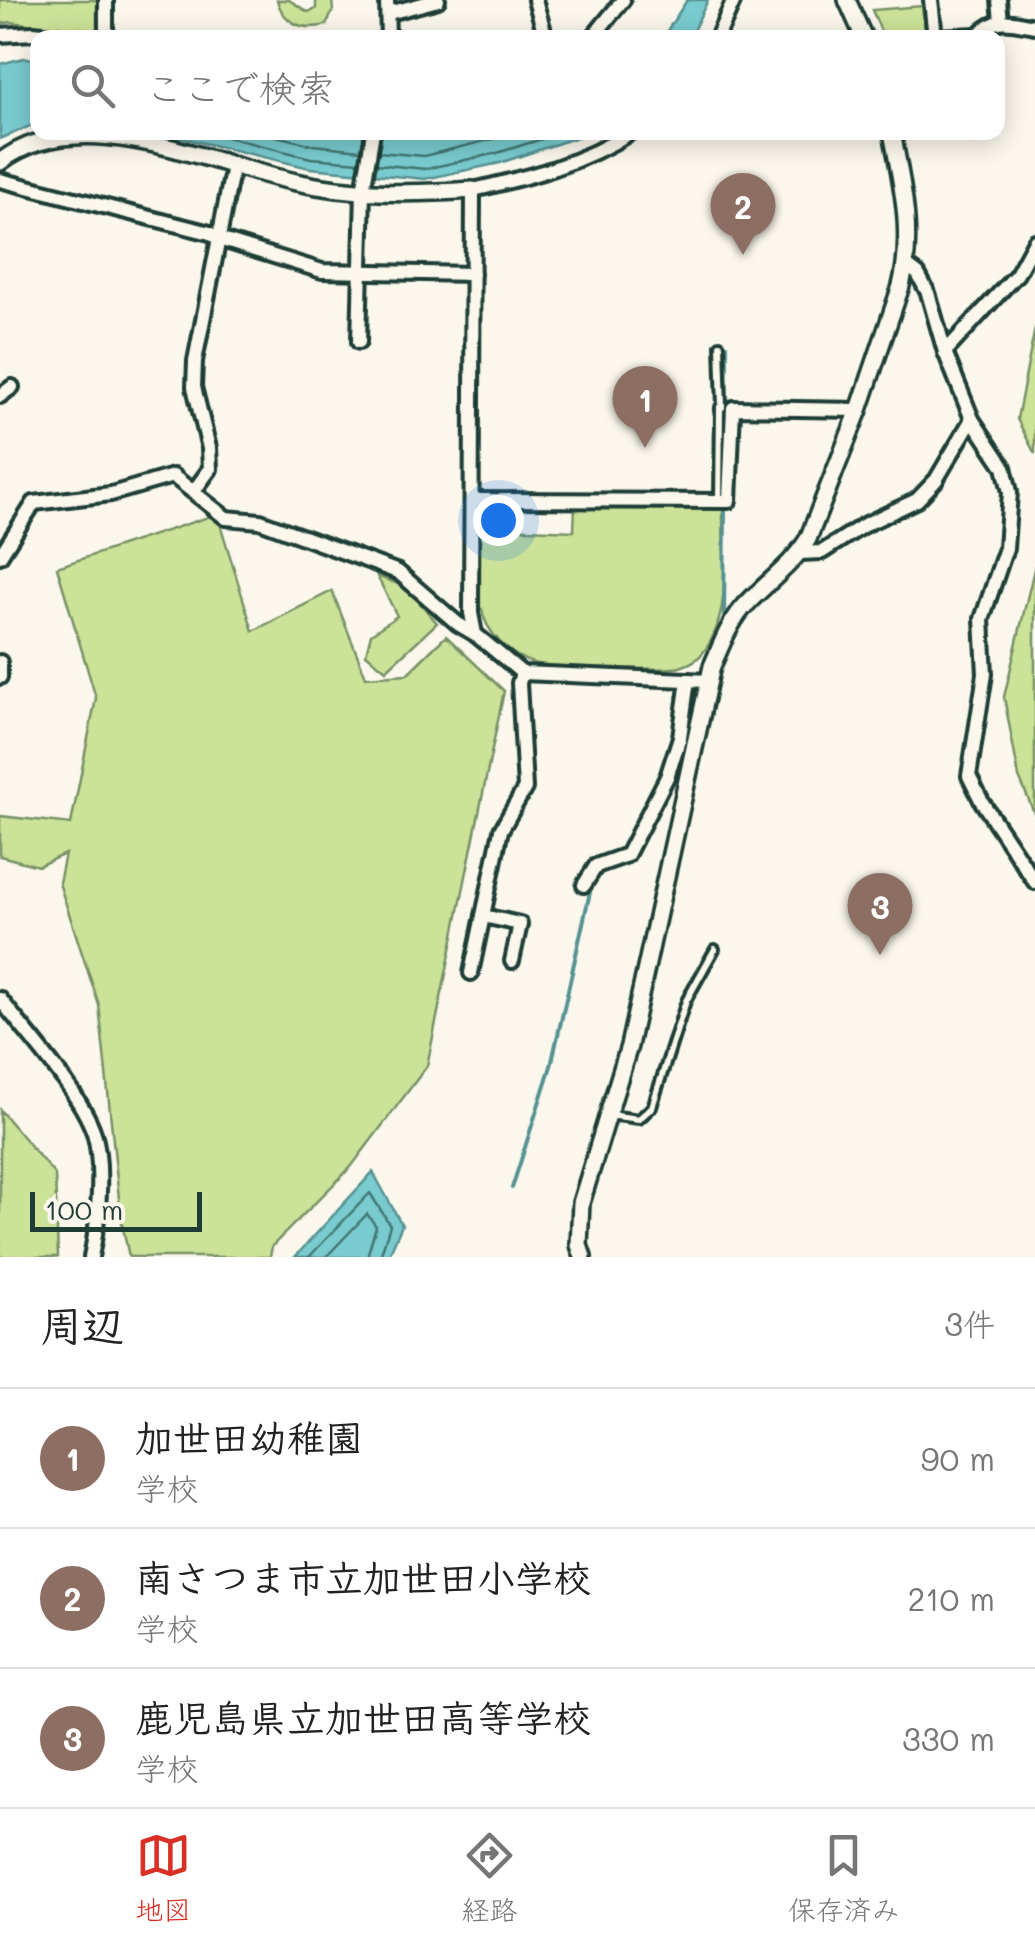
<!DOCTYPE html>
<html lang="ja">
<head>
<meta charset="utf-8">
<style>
	:root { --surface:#fff; --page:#f2f2f2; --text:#222; --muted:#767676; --line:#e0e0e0; --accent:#d93025 }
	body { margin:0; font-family:Mali,"Klee One",sans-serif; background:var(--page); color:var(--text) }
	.scale { position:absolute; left:30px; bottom:25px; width:172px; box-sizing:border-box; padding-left:10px; border:5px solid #1f3d34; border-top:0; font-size:28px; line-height:35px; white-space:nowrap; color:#1f3d34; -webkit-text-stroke:8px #fbf7ec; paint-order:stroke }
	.you { position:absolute; left:498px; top:520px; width:35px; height:35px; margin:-25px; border:8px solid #fff; border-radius:50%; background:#1a73e8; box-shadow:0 0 0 15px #1a73e833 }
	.badge { display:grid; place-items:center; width:65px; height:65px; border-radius:50%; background:var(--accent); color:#fff; font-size:32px; font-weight:700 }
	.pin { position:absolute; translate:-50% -82px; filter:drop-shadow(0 2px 5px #0008) }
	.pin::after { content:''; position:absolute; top:52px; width:35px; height:30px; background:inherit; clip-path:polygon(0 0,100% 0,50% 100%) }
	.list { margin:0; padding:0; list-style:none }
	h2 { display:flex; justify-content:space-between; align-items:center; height:130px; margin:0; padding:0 40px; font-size:42px }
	h2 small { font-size:32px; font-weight:400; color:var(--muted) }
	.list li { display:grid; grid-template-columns:65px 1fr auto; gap:30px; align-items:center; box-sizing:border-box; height:140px; padding:0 40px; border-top:2px solid var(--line) }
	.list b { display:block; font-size:38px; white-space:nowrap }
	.list p { margin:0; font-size:32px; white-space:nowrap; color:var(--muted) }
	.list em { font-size:32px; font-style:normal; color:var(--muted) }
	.icon { flex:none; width:55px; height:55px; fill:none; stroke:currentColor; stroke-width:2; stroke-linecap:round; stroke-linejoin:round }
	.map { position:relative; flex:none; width:1035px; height:1257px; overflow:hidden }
	.search { position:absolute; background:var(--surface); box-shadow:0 5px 25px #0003; left:30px; right:30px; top:30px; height:110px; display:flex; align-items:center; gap:25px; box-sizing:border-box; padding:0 35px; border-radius:20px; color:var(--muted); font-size:38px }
	.sheet { height:550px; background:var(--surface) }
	nav { display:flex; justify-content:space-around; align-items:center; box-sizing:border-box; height:140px; border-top:2px solid var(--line); background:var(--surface); font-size:28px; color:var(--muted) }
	nav a { display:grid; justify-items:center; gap:5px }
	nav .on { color:var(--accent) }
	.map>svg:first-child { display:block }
	.green { fill:#cce298; stroke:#769066; stroke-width:2.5 }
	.water { fill:#79cbcf; stroke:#559291; stroke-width:2.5 }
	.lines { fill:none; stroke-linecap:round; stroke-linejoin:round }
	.shore { stroke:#437672; stroke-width:2.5 }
	.stream { stroke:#559291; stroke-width:4 }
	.service-casing { stroke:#1f3d34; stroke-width:14 }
	.minor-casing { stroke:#1f3d34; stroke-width:20 }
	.tertiary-casing { stroke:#1f3d34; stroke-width:22 }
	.service { stroke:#fbf7ec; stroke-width:6 }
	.minor { stroke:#fbf7ec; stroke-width:12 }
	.tertiary { stroke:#fbf7ec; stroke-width:15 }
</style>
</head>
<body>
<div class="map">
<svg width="1035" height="1257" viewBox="0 0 1035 1257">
	<rect width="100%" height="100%" fill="#fbf7ec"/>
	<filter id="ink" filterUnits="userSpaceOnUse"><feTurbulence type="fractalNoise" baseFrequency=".01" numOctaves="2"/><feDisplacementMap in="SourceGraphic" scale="20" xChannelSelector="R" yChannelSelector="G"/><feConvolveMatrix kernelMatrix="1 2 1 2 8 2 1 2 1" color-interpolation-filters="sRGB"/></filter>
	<g filter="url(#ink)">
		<!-- green -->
		<g class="green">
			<path d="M0 0H97V33L11 22 0 24Z"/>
			<path d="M277 0H289L308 12 316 9V0H332L333 11 326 25C303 31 284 24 277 0Z"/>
			<path d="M922 6 925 30 883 36 872 10Z"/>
			<path d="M1035 328V454L1017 419Z"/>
			<path d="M575 506 723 507C722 552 733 612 705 650 699 659 691 664 680 667 664 671 549 667 533 663 510 656 485 632 482 609L477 608V527L574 531Z"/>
			<path d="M217 514 253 631 332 591 366 677 407 674 446 636 504 691 427 1066 351 1167 272 1246 270 1257H129L121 1218 99 1005 59 883 65 854 38 866 0 856V816L71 824 96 698 57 567Z"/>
			<path d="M1035 565V815L1019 777 1004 697Z"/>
			<path d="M377 576 406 587 437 623 386 670 366 654 371 634 397 616Z"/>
			<path d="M0 1110 55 1175 58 1257H0Z"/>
		</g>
		<!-- water -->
		<g class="water">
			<path d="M687 0H708L690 37H663Z"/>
			<path d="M24 58 37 59V123L0 139V64Z"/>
			<path d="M161 133H589L500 163 425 179 310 168Z"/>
			<path d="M373 1172 402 1225 388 1257H295Z"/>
		</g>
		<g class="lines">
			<!-- shore -->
			<g class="shore">
				<path d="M207 132 311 158 359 162"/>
				<path d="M260 132 313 145 361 150"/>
				<path d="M379 152 424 156 522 132"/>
				<path d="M376 164 425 169 497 153 564 132"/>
				<path d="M309 1257 370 1193 390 1225 380 1257"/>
				<path d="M326 1257 367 1214 376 1226 367 1257"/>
			</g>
			<!-- stream -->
			<g class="stream">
				<path d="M726 437 727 345"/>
				<path d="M724 617 725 507"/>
				<path d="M689 716 691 704"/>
				<path d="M627 861 633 858 664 796"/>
				<path d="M512 1188 551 1066 592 883"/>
			</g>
			<!-- service casing -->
			<g class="service-casing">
				<g id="service">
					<path d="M720 345 722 407"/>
					<path d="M719 501 720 407"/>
					<path d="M609 1115 639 1119 652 1107 686 1001 715 949"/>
				</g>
			</g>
			<!-- minor casing -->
			<g class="minor-casing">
				<g id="minor">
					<path d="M106 0V38"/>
					<path d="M387 0 388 38"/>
					<path d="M535 0 546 38"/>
					<path d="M999 0 1001 21"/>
					<path d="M389 13 438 0"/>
					<path d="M0 35 33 33 84 38"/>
					<path d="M935 37 978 35C999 15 1009 22 1035 26"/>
					<path d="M592 38 623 0"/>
					<path d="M717 38 734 0"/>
					<path d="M930 38 935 37 931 0"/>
					<path d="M0 180 210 233 219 239 322 271 473 274"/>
					<path d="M906 265 918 274 928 293 945 352 972 419 1004 467 1010 492 1006 548 982 619 985 674 969 776 982 802 1035 882"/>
					<path d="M359 342 363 191 373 132"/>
					<path d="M945 352 1017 274 1035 241"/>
					<path d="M0 396 12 387"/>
					<path d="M194 491 210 469 209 448 194 387 195 361 233 166"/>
					<path d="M473 500 729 501 733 408 859 410"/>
					<path d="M800 553 822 552 864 525 917 500 936 480 972 419"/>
					<path d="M0 556 34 503 111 494 173 476 226 518 260 521 398 572 458 624 475 634 522 673 710 681"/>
					<path d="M475 634 471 613 473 190C529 177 582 164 631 132"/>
					<path d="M0 662V677"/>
					<path d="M584 885 596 866 627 855 667 777 680 737 688 680"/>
					<path d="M483 916 520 924 512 961"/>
					<path d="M471 973 501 830 525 788 519 683 522 673"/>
					<path d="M0 999C27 1034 81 1093 94 1133 104 1166 98 1224 91 1257"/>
				</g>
			</g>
			<!-- tertiary casing -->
			<g class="tertiary-casing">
				<g id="tertiary">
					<path d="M847 0 864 38"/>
					<path d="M0 162C80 100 208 164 296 182 354 195 414 194 473 190"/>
					<path d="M583 1257 579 1245 581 1203 629 1046 712 666C721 646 728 626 742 609 763 585 791 567 808 539L859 410 901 286C914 234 902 184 892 132"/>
				</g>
			</g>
			<!-- service -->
			<use href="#service" class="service"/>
			<!-- minor -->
			<use href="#minor" class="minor"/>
			<!-- tertiary -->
			<use href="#tertiary" class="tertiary"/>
		</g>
	</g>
</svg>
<div class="scale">100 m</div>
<div class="you"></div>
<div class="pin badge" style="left:645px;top:448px;background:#8d6e63">1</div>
<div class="pin badge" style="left:743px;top:255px;background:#8d6e63">2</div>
<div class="pin badge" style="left:880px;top:955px;background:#8d6e63">3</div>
<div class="search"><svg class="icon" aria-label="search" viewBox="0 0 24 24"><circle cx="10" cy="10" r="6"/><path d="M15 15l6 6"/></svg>ここで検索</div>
</div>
<section class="sheet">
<h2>周辺<small>3件</small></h2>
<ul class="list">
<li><span class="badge" style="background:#8d6e63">1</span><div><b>加世田幼稚園</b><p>学校</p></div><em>90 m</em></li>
<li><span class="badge" style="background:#8d6e63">2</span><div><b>南さつま市立加世田小学校</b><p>学校</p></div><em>210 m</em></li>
<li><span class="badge" style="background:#8d6e63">3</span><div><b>鹿児島県立加世田高等学校</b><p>学校</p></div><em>330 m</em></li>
</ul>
</section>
<nav>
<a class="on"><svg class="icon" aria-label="map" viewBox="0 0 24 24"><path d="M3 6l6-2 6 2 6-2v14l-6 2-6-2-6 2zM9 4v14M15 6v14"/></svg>地図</a>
<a><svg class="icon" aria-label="directions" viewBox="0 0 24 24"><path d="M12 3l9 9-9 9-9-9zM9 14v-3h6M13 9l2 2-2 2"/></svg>経路</a>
<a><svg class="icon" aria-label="saved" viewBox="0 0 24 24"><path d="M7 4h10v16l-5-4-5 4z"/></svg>保存済み</a>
</nav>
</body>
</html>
